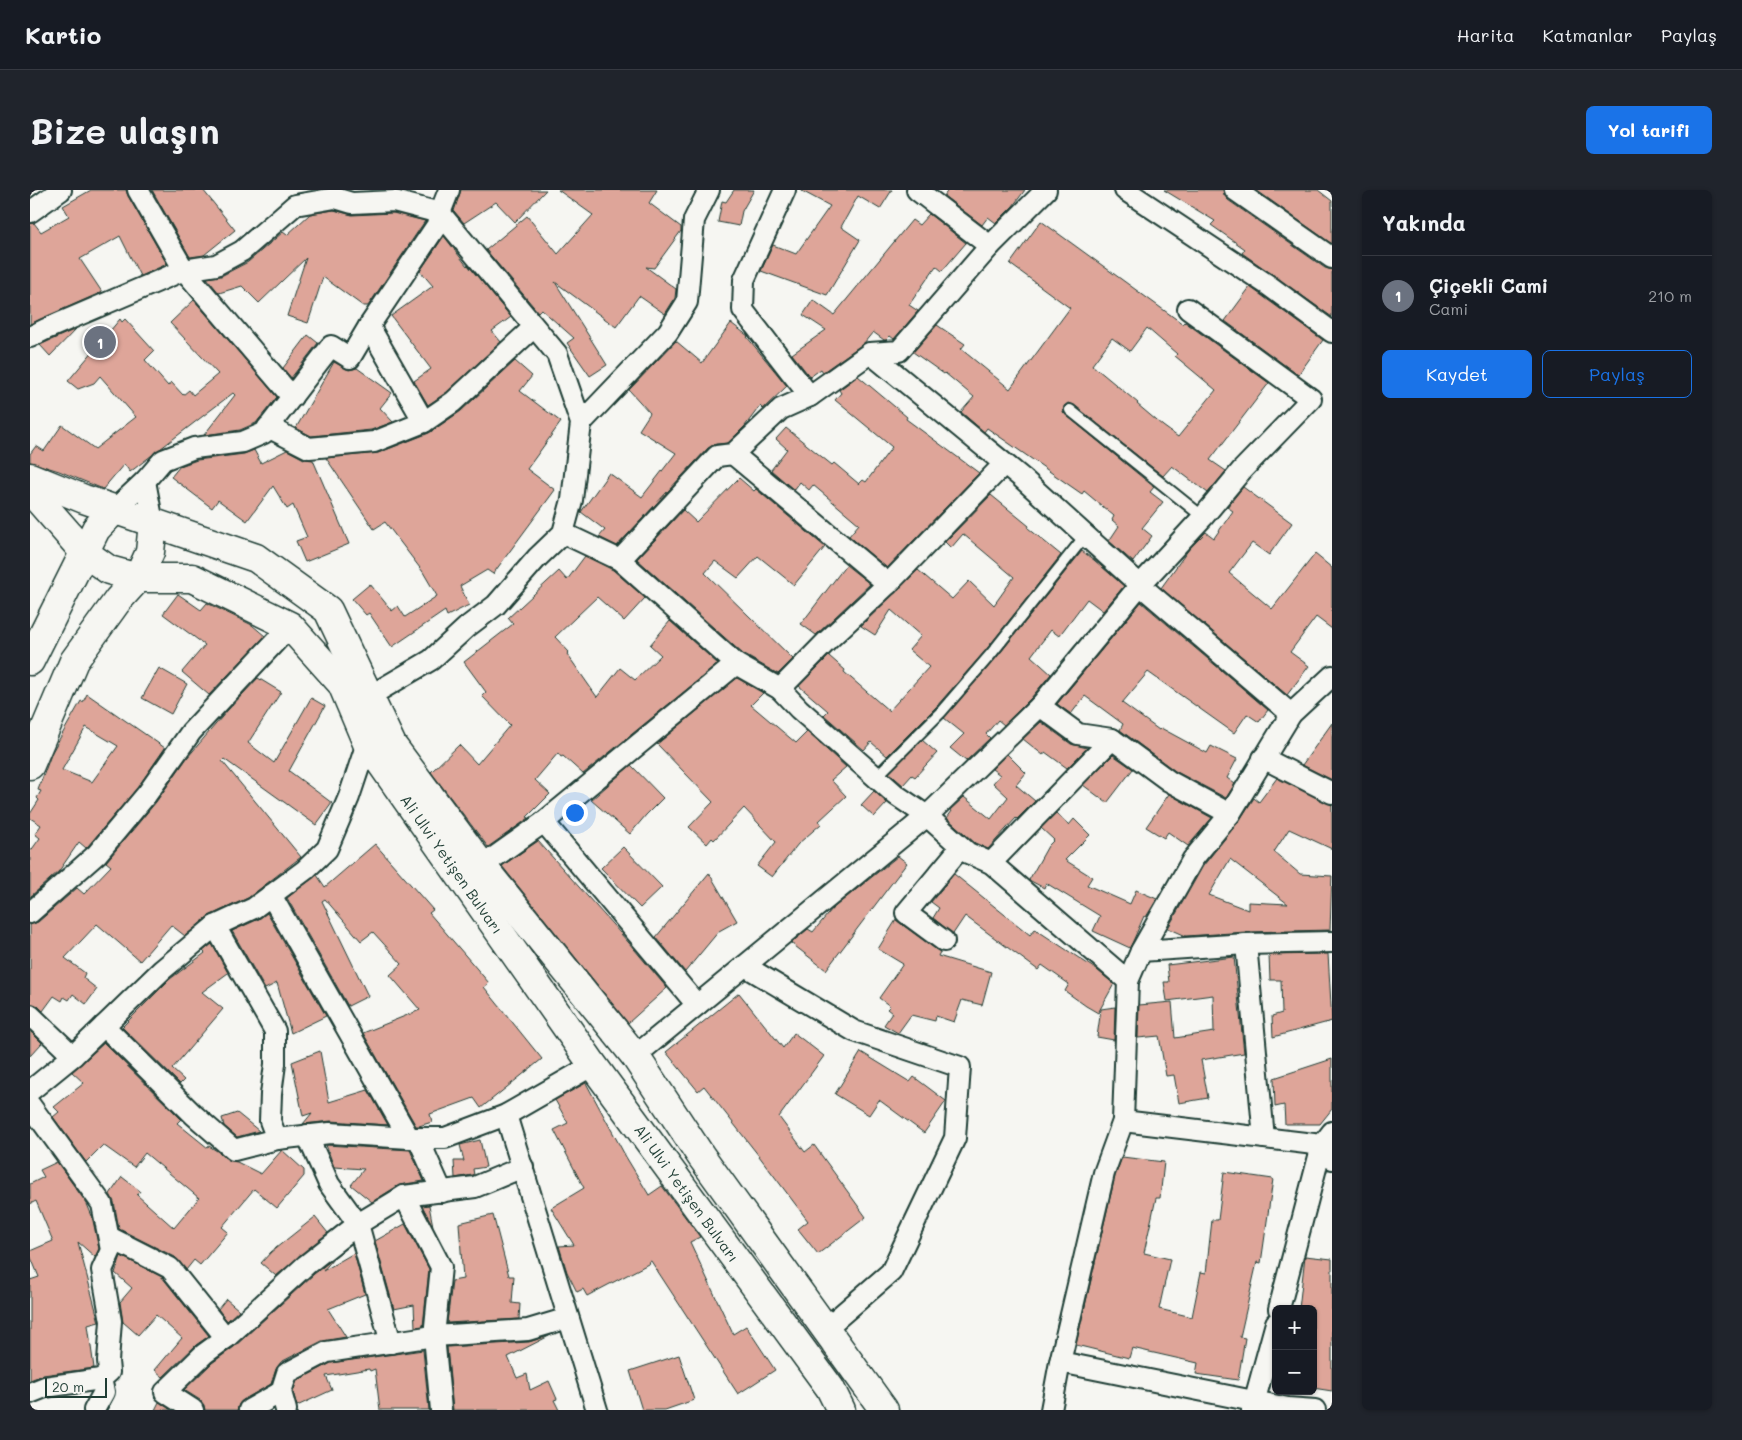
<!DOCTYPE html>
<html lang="tr">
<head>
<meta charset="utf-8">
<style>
	:root { --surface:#171b24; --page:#20242c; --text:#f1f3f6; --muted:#9ea1a6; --line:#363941; --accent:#1a73e8 }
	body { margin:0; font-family:Mali,sans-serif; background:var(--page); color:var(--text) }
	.controls { position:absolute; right:15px; bottom:15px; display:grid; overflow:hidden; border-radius:8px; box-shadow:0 1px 4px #0004 }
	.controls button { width:45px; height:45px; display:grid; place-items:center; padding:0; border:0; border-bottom:1px solid var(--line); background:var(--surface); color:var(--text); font:25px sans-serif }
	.scale { position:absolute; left:15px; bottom:12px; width:62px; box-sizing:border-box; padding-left:5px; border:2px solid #1f3d34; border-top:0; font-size:14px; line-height:18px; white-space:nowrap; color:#1f3d34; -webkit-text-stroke:4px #f6f6f2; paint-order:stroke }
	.you { position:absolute; left:544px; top:622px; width:18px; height:18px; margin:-12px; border:4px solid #fff; border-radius:50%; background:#1a73e8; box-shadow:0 0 0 8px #1a73e833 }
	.badge { display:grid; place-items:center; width:32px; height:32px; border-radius:50%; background:var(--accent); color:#fff; font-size:16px; font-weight:700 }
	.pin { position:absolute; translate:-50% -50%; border:2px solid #fff; box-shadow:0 1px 5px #0006 }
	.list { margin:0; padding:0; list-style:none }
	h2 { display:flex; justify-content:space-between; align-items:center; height:65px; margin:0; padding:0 20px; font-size:21px }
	h2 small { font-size:16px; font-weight:400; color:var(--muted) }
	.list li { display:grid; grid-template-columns:32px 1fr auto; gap:15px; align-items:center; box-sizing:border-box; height:80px; padding:0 20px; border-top:1px solid var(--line) }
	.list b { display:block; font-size:19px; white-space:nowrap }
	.list p { margin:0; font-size:16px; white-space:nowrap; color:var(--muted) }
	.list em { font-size:16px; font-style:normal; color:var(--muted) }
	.actions { display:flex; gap:10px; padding:15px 20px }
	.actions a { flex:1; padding:11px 0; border:1px solid var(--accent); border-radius:8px; text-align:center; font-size:18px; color:var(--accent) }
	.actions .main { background:var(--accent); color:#fff }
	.map { position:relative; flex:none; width:1302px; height:1220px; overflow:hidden; border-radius:8px }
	header { display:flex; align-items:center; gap:30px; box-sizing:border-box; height:70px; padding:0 25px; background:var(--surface); border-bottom:1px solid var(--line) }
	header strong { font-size:24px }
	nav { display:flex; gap:28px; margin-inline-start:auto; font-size:18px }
	.intro { display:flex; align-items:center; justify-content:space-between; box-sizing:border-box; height:120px; padding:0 30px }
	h1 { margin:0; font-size:35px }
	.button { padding:12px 22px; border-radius:8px; background:var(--accent); color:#fff; font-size:18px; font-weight:700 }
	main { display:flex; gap:30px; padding:0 30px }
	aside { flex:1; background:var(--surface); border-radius:8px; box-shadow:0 1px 4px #0004 }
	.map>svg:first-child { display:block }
	.building { fill:#dea599; stroke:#1f3d34; fill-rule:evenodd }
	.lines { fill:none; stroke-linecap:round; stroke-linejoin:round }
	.service-casing { stroke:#1f3d34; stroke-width:14 }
	.minor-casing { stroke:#1f3d34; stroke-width:24 }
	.secondary-casing { stroke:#1f3d34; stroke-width:31 }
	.service { stroke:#f6f6f2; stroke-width:10 }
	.minor { stroke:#f6f6f2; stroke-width:20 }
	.secondary { stroke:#f6f6f2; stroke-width:28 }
	.labels { text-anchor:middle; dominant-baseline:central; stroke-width:4.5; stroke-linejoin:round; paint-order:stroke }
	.street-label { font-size:15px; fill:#1f3d34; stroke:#f6f6f2 }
</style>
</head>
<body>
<header>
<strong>Kartio</strong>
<nav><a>Harita</a><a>Katmanlar</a><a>Paylaş</a></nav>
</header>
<div class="intro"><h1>Bize ulaşın</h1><a class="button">Yol tarifi</a></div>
<main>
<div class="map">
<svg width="1302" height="1220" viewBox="0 0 1302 1220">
	<rect width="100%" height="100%" fill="#f6f6f2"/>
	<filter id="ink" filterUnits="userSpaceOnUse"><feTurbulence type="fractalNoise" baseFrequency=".02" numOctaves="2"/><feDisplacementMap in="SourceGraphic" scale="10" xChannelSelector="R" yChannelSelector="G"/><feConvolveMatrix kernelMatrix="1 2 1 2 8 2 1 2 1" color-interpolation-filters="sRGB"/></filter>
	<g filter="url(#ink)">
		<!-- building -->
		<g class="building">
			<path d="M61 0H96L98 6 137 74 110 86 90 46 50 69 72 102 0 134V34L4 33 11 42 39 26 33 16Z"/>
			<path d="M122 0H173L205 40 174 65 160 67Z"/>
			<path d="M431 0H516L485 32 466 12 434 33 424 21Z"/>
			<path d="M528 0H627L619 13 651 37V41L624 78 616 77 646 99 645 108 635 124 609 106 586 137 525 92 577 175 560 186 537 153 544 148 511 119 508 122 456 60 497 26 528 64 563 25Z"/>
			<path d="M704 0H724L712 21 709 36 688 32 692 11 696 12Z"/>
			<path d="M770 0H862L850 19 828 6 811 37 830 50 797 105 731 81 743 55 766 64 800 16Z"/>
			<path d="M918 0H995L983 16 966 33 958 27 952 35 914 6Z"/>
			<path d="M1134 0H1193L1194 5 1198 10 1295 78 1302 80V127L1212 63 1215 59 1181 35 1185 31Z"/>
			<path d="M1226 0H1288L1302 11V54Z"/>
			<path d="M304 20 322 25 363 23 395 31 338 116H333L293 87 278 133 257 126 276 68 229 113 212 96 189 103 177 88 191 86 218 72 253 42 257 45 280 24Z"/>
			<path d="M899 24 936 53 912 81 906 76 879 115 888 121 864 149 860 146 856 150H854L843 142 834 153 793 182 791 179 780 187 762 164 796 140 773 125 783 110 804 125 882 30 889 35Z"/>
			<path d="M1011 31 1153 134 1155 132 1239 193 1180 270 1196 281 1178 303 1142 276 1133 286 1044 215 1038 213 1034 216 1033 222 1036 225 1124 297 1120 302 1133 312 1112 338 1122 346 1103 372 1079 351 1089 336 1082 330 1084 326 1054 301 1052 304 957 238 954 242 931 222 944 207 915 183 914 184 883 162 907 135 935 154 931 159 980 199 1040 118 980 74ZM1117 138 1147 164 1145 166 1186 200 1148 247 1133 236 1107 214 1108 213 1062 175 1082 148 1100 161Z"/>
			<path d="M414 46 437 76 438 75 481 127 462 141 471 152 416 203 398 215 384 191 401 179 361 126 403 96 390 81Z"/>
			<path d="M1220 97 1293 150 1268 185 1195 131Z"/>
			<path d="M164 110 247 207 226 233 210 240 174 245 205 205 203 203 100 282 94 274 73 299 29 281 0 272V264L6 256 14 261 32 235 65 259 106 227 70 186 64 193 48 199 38 191 90 129 92 132 95 129 124 161 115 170 138 196 141 192 153 205 159 200 163 205 188 184 140 133Z"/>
			<path d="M701 133 718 146 717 147 757 196 733 219 730 216 715 236 698 253 686 254 678 258 587 356 569 347 575 340 551 322 579 283 612 307 646 263 609 240 620 223 599 200 646 151 672 173Z"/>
			<path d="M46 139 20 166 10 155 21 150Z"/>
			<path d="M278 145 288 153 261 188 253 178Z"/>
			<path d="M485 171 502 186 490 201 531 232 497 279 525 300 463 384 457 380 430 396 439 415 417 426 415 421 362 457 339 423 336 425 322 409 340 394 362 421 368 416 375 427 407 406 393 382 355 332 344 339 296 268 348 263 399 243 431 221Z"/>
			<path d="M304 172 319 180 327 178 362 203 350 218 363 232 341 240 281 246 266 238Z"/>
			<path d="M828 186 877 227 876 229 949 283 857 378 819 346 829 334 783 295 779 300 770 292 764 300 741 280 757 259 746 249 756 238 802 275 804 273 829 294 833 290 836 292 862 257 805 210 811 203 809 200Z"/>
			<path d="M224 260 231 273 257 260 274 269 283 270 319 354 275 372 266 351 277 347 263 315 257 319 243 296 217 331 188 310 182 318 141 287 150 276 167 270 214 264Z"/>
			<path d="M709 288 724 301 726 299 795 357 764 395 728 366 708 388 685 371 675 383 763 469 748 484 713 464 607 369 654 319 653 320 666 332Z"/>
			<path d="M1213 297 1262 333 1239 365 1222 353 1199 383 1242 419 1285 364 1302 378V439L1286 427 1260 462 1279 476 1257 505 1131 398 1159 359 1176 342 1184 348 1203 321 1197 317Z"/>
			<path d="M961 305 999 336 998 338 1031 365 956 460 906 517 857 566 841 552 834 560 794 525 798 521 769 496 799 466 815 480 814 482 859 521 899 477 879 460 891 446 861 420 845 445 831 436 888 380 922 409 939 391 964 415 984 387 933 344 921 358 915 352Z"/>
			<path d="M1052 361 1064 370 1094 396 1073 421 1057 409 1029 446 1021 440 1001 466 1021 484 1001 508 974 535 968 530 956 544 960 548 936 571 920 558 934 544 914 528 966 468Z"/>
			<path d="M555 366 583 380 615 408 594 431 567 407 525 447 539 462 537 464 567 507 590 478 605 490 631 465 620 455 640 431 688 474 553 584 533 566 531 567 528 563 505 590 520 604 497 627 499 628 458 657 401 582 429 555 447 574 480 535 452 506 456 502 434 472 483 434 478 428 529 381 537 390Z"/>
			<path d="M816 375 840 394 786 445 771 434Z"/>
			<path d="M148 404 171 420 177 413 222 435 235 446 179 505 152 482 175 455 133 424Z"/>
			<path d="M1111 412 1238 520 1229 532 1217 524 1204 543 1118 482 1092 513 1129 540 1131 538 1177 563 1181 556 1207 569 1197 588 1205 594 1196 608 1145 581 1090 540 1093 534 1055 506 1041 524 1027 514Z"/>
			<path d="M129 478 157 494 141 524 112 508Z"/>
			<path d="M228 488 251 502 218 553 244 573 281 508 295 516 259 581 302 613 286 635 194 569 192 571 271 667 218 708 179 726 155 746 141 735 110 771 67 734 35 768 55 783 53 788 67 799 56 814 43 804 39 810 34 807 32 811 24 806 13 821 8 816 0 813V735L8 732 47 698 54 704 81 676 76 672 126 612 157 568 197 521Z"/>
			<path d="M707 488 733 503 721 515 766 553 777 542 816 577 801 590 816 606 789 631 791 634 768 654 742 687 727 676 746 652 714 618 684 650 682 648 677 654 659 637 683 612 627 554Z"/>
			<path d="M57 504 135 558 108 597 58 656 56 658 49 652 29 681 0 707V662L10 648 5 644 11 635 0 628V624L9 610 7 608 11 601 8 600 22 562 51 511 53 512ZM56 537 88 556 62 592 32 580Z"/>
			<path d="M1011 532 1041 554 1057 558 1037 578 1015 562 1013 565 993 549Z"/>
			<path d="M1302 533V590L1272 575Z"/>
			<path d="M892 550 907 563 885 587 882 585 873 595 859 583Z"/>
			<path d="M977 564 996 583 986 595 1005 611 987 629 986 628 958 659 945 653 917 628 922 621 920 620 934 607 961 629 978 607 963 593 970 585 962 579Z"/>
			<path d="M1083 565 1103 579 1077 613 1053 595Z"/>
			<path d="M601 575 633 608 616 625 600 644 561 610Z"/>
			<path d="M1247 588 1302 615V659L1259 639 1244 662 1270 684 1302 686 1300 740 1216 742 1156 746 1138 738 1173 676 1209 631 1224 608 1229 612ZM1200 669 1258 714 1218 712V720L1179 705Z"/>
			<path d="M844 601 857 613 844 627 831 615Z"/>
			<path d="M1139 604 1182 628 1158 656 1138 642 1134 648 1116 637Z"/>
			<path d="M1026 623 1039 635 1044 629 1060 645 1035 670 1062 687 1057 695 1100 714 1106 700 1127 709 1116 727 1114 726 1100 758 1063 741 1070 726 1016 693 1014 698 999 690 1018 656 1024 650 1011 638Z"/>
			<path d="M508 651 599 753 637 798 598 833 472 676Z"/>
			<path d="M345 654 403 720 399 723 459 793 454 797 512 869 451 918 444 908 400 924 402 932 389 936H386L333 843 390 820 360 785 372 774 343 742 331 751 295 709 292 711 338 806 318 816 257 708 287 685 295 697Z"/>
			<path d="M593 657 632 697 610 718 571 678Z"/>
			<path d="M868 666 877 673 796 780 761 753 778 739 783 742 802 719Z"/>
			<path d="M679 683 707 731 689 741 655 782 626 747Z"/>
			<path d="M924 684 1000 745 1005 739 1067 780 1084 794 1068 823 1056 816 1035 801 1039 794 1012 775 1008 780 935 726 923 744 903 728 909 718 901 712Z"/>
			<path d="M237 723 296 826 261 843 247 793 235 799 202 741 229 729Z"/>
			<path d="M866 730 910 762 908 766 961 782 952 815 932 810 924 832 906 826 905 831 881 825 868 843 854 835 862 823 857 819 860 816 849 808 873 774 848 759Z"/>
			<path d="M182 754 198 783 172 802 193 819 142 879 154 890 150 894 92 837 140 789 175 763 173 761Z"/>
			<path d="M1298 764 1302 831 1243 847 1242 826 1252 823 1251 790H1240L1239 765Z"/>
			<path d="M1204 767 1214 863 1171 870 1178 908 1149 913 1144 885 1136 886 1129 846 1108 848 1109 815 1142 812 1145 848 1184 842 1183 805 1137 811 1134 792H1139L1137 775Z"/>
			<path d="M709 803 753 858 764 843 794 866 749 927 775 962 784 955 836 1027 788 1064 768 1039 778 1031 729 966 674 896 668 901 636 862Z"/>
			<path d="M1085 817 1084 850 1067 847 1071 819Z"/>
			<path d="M0 841 12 853 0 866Z"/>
			<path d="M74 853 151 929 147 933 178 958 179 956 187 961 201 971 207 972 231 984 252 960 274 980V986L247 1018 224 999 192 1037 198 1042 170 1075 164 1070 156 1080 145 1067 89 1039 84 1012 80 1004 92 987 110 1001 107 1005 144 1038 169 1008 115 963 104 977 73 955 56 972 23 927 29 922 24 917 54 893 42 882Z"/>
			<path d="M290 861 299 912 338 900 358 935 301 931 273 934 282 923 273 926 262 872Z"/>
			<path d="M831 862 880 892 884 887 916 911 894 943 849 910 839 925 805 904Z"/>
			<path d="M1302 869V919L1290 934H1255L1254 915 1245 917 1244 888Z"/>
			<path d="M556 893 596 967 619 1005 632 996 670 1047 660 1052 703 1144 716 1136 745 1180 708 1204 621 1071 619 1072 620 1073 557 1106 553 1099 547 1102 537 1082 529 1056 544 1055 521 1018 554 998 524 940 538 933 525 910Z"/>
			<path d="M207 923 229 941 207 947 194 936 192 928Z"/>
			<path d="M450 950 456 977 443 979 444 985H442L425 988 424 971H434L430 955Z"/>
			<path d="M296 955 380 960 394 991 369 995 342 1012 321 995 334 979 304 977Z"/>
			<path d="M1092 967 1134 972 1130 1008H1126L1114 1063 1140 1069 1129 1119 1162 1127 1171 1082 1176 1083 1182 1030H1188L1194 982 1243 989 1231 1073 1227 1072 1210 1147 1215 1148 1208 1190 1166 1184 1168 1173 1102 1158 1099 1168 1046 1155 1085 986Z"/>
			<path d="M27 972 57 1014 62 1026 69 1059 65 1067 48 1052 69 1132 58 1135 64 1178 13 1185 0 1190V1090L9 1087 0 1065V1061L23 1051 6 1011 0 1014V994L14 987 10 980Z"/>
			<path d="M399 1015 401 1026 403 1036 392 1016Z"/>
			<path d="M463 1025 479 1086H484L482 1113 490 1114 489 1129 417 1133 422 1091 433 1089 429 1033Z"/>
			<path d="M285 1027 298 1043 246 1086 231 1073 241 1062Z"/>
			<path d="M375 1034 399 1079 393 1136 385 1137 384 1115 364 1119 345 1051Z"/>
			<path d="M324 1063 335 1104 298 1119 316 1147 292 1151 251 1172 246 1179 241 1194 213 1210 209 1214 207 1220H175L174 1215 170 1210 154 1200 182 1173 204 1157 284 1084 303 1069 293 1081Z"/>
			<path d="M91 1066 132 1087 179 1146 166 1155 133 1187 125 1180 152 1148 126 1125 108 1145 93 1132 90 1112 102 1098 85 1083Z"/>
			<path d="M1275 1066 1302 1069V1201L1283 1198V1119H1269Z"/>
			<path d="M196 1109 209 1120 197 1131 188 1119Z"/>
			<path d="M521 1145 478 1167 487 1188 497 1184 500 1200 519 1191 527 1209 524 1210 529 1220H423L417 1157 499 1152Z"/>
			<path d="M393 1160 399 1220H350L345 1179 340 1181 339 1179 296 1186 302 1200 267 1216 263 1202 267 1191 301 1173Z"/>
			<path d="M649 1165 664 1210 635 1220H612L600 1181Z"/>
			<path d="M129 1212 141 1220H125Z"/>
		</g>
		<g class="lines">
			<!-- service casing -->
			<g class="service-casing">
				<g id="service">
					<path d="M1040 220 1173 327"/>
					<path d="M846 587 911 522 961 464 1055 346"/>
				</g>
			</g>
			<!-- minor casing -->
			<g class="minor-casing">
				<g id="minor">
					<path d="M108 0 154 80 262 207"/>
					<path d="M755 0 714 90 713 120 760 181 780 206"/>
					<path d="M887 0 960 56"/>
					<path d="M1095 0 1238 95 1302 142"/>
					<path d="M1205 0 1302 68"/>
					<path d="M0 22 31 0"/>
					<path d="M339 136 394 232"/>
					<path d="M0 147 16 139 154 80 186 75 212 61 265 15 305 8 322 13 364 11 410 23 527 164 551 233 542 310 533 343 507 368 466 415 437 437 401 470 338 507"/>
					<path d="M840 163 992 288 1110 395 1261 524"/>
					<path d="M551 233 638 142 657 112 664 30 679 0"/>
					<path d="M238 237 279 258 344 252 394 232 423 212 504 137"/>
					<path d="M703 264 858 394"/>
					<path d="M115 291 123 333"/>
					<path d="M84 320 115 291 133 270 164 258 213 252 234 243 301 156 320 168 339 136 407 35 410 23 419 0"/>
					<path d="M533 343 590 370 706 474 750 499 769 519 866 605 897 626 938 663 961 673 1098 791"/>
					<path d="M590 370 687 266 703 264 751 219 780 206 840 163 869 161 960 56 1016 0"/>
					<path d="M750 499 798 450 858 394 974 274"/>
					<path d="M1010 516 1048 544 1082 549 1139 591 1200 624"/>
					<path d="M1233 568 1302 603"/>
					<path d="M514 632 667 815"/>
					<path d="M961 673 1082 549"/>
					<path d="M452 676 514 632 706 474"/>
					<path d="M241 705 379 948"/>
					<path d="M0 723 67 664 117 604 161 542 260 436"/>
					<path d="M185 736 245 841V874L241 904 240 931 247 949"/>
					<path d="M914 751 876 723 931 657"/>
					<path d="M1216 754 1234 948"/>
					<path d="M1111 761 1216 754 1302 752"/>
					<path d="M715 776 824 841 930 877 925 948 861 1082 795 1139"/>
					<path d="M0 825 43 866"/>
					<path d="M74 836 164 925 204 960 247 949 300 943 379 948H415L476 925 563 875"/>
					<path d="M605 866 897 626 1010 516 1110 395 1173 327 1212 280 1281 209 1158 119"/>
					<path d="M0 901 43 866 132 780 185 736 224 718 275 680 297 659 319 607 337 553"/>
					<path d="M0 915 72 1014 81 1060 72 1080 81 1131 78 1171 79 1182 71 1189 74 1202 64 1220"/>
					<path d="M476 925 567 1220"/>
					<path d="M1093 931 1292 955 1302 969"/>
					<path d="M277 945 299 994 328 1034 361 1153"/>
					<path d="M388 948 412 1002"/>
					<path d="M374 1006 411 1077 404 1146 411 1220"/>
					<path d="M79 1047 140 1078 196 1148"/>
					<path d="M1249 1119 1292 955 1302 942"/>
					<path d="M1030 1172 1258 1218 1285 1220"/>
					<path d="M0 1203 15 1197 71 1189"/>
					<path d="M163 1220 135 1202 174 1164 196 1148 276 1075 328 1034 374 1006 445 997 493 977"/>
					<path d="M219 1220 251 1202"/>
					<path d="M256 1220 251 1202 257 1183 297 1162 404 1146 498 1140 538 1128"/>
					<path d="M1021 1220 1030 1172 1074 983 1093 931 1098 791 1111 761 1163 669 1200 624 1261 524 1302 486"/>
					<path d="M1222 1220 1246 1133"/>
				</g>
			</g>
			<!-- secondary casing -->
			<g class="secondary-casing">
				<g id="secondary">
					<path d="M0 287 54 309 226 368 298 420 362 555 452 676 605 866 671 966 854 1220"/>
					<path d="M0 300 55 363 79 380 108 388 120 362 123 333"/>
					<path d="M0 471 66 339 84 320"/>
					<path d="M0 575 44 471 88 410 108 388H162L260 436 312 494 337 553 563 875 800 1198 811 1220"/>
				</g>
			</g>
			<!-- service -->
			<use href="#service" class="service"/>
			<!-- minor -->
			<use href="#minor" class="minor"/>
			<!-- secondary -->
			<use href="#secondary" class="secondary"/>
		</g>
	</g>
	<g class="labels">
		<!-- street labels -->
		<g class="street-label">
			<text transform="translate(422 674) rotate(55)">Ali Ulvi Yetişen Bulvarı</text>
			<text transform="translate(657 1003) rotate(54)">Ali Ulvi Yetişen Bulvarı</text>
		</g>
	</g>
</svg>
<div class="controls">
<button>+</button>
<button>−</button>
</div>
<div class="scale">20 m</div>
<div class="you"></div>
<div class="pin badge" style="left:70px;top:152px;background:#6b7280">1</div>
</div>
<aside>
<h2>Yakında<small></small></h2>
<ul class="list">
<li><span class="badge" style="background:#6b7280">1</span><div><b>Çiçekli Cami</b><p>Cami</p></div><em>210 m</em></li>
</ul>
<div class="actions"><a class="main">Kaydet</a><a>Paylaş</a></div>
</aside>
</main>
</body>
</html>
